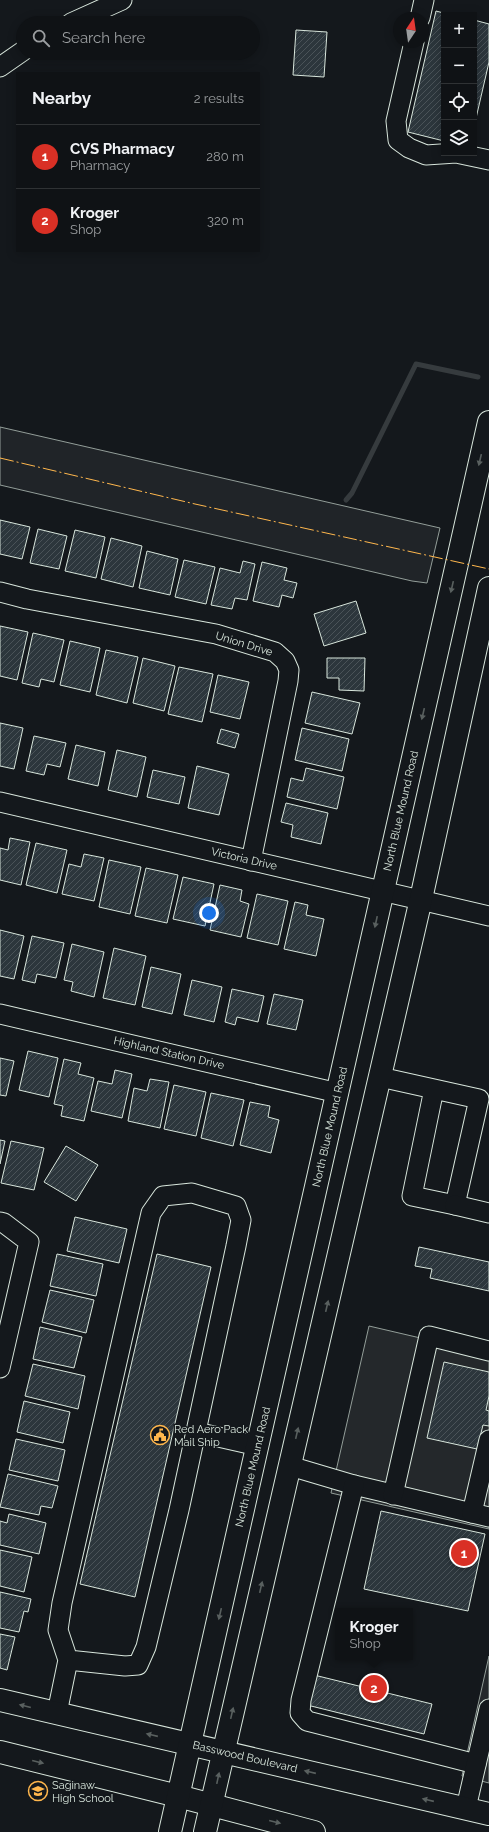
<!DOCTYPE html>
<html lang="en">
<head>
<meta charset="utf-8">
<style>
	:root { --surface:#0f1215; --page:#181b1e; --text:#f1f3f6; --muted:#9b9ea0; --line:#2f3234; --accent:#d93025 }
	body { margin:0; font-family:Raleway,sans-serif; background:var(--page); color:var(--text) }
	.controls { position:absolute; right:12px; top:12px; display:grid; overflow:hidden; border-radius:0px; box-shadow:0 2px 10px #0003 }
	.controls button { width:36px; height:36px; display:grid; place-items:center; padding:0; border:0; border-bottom:1px solid var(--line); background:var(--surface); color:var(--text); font:20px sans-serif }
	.compass { position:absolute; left:393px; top:12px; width:36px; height:36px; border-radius:50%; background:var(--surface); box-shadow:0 2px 10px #0003; rotate:13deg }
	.you { position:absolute; left:209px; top:913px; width:14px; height:14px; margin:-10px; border:3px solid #fff; border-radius:50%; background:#1a73e8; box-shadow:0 0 0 6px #1a73e833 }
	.badge { display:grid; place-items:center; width:26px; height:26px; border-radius:50%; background:var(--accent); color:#fff; font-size:13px; font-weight:700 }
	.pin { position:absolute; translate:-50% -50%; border:2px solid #fff; box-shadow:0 1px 4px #0006 }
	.popup { position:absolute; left:335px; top:1608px; width:78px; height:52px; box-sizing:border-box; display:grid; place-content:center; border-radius:0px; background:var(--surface); filter:drop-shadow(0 1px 3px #0005); font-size:13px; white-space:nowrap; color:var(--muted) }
	.popup b { font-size:15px; color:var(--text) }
	.popup::after { content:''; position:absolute; left:50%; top:100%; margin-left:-8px; border:8px solid transparent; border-top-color:var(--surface) }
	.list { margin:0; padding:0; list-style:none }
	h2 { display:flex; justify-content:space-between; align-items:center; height:52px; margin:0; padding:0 16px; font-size:17px }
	h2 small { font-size:13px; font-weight:400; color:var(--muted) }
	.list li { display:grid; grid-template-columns:26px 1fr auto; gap:12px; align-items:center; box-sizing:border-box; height:64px; padding:0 16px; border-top:1px solid var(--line) }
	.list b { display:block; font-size:15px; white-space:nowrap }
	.list p { margin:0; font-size:13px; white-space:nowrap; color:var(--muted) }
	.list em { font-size:13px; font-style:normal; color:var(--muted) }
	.icon { flex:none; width:22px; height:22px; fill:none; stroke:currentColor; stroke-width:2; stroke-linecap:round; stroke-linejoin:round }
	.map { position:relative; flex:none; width:489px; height:1832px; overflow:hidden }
	.search { position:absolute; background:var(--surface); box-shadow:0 2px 10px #0003; left:16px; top:16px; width:244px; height:44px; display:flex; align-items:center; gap:10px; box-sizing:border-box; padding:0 14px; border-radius:22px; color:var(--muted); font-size:15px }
	.panel { position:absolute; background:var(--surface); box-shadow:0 2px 10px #0003; left:16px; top:72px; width:244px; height:180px; border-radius:0px }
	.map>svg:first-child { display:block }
	.green { fill:#202428; stroke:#939e99 }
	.parking { fill:#24282b; stroke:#939e99 }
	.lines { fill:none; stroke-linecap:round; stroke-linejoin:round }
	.stream { stroke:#363b3e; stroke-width:5 }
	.building { fill:url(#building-hatch); stroke:#d8e6dc }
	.minor-casing { stroke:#d8e6dc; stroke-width:21 }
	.major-casing { stroke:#d8e6dc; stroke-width:24 }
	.minor { stroke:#14181c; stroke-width:19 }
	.major { stroke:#14181c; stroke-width:22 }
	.power { stroke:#ffb74d; stroke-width:1; stroke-dasharray:14 3 2 3; stroke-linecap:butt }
	.oneway { fill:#59605f }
	.labels { text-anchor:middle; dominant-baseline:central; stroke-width:3; stroke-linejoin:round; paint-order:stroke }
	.street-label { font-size:11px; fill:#d8e6dc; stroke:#14181c }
	.poi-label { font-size:11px; fill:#d8e6dc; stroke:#14181c; text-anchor:start }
</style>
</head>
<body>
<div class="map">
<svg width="489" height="1832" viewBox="0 0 489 1832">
	<defs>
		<pattern id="building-hatch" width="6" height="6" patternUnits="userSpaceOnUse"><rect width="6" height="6" fill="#2c363c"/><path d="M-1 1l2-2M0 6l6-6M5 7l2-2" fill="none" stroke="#4a5358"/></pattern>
	</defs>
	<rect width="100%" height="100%" fill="#14181c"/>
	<!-- green -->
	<path class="green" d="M0 427 440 528 427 583 412 581 0 485Z"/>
	<!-- parking -->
	<g class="parking">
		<path d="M369 1326 489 1354V1529L331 1493Z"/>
		<path d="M489 1656V1783L462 1776Z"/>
	</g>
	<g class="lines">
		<!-- stream -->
		<path class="stream" d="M346 500 352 493 416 364 478 377"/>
	</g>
	<!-- building -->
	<g class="building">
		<path d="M436 11 451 15H444V141L408 132Z"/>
		<path d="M474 20 489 24V62L474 127Z"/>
		<path d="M296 30 327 32 324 77 293 75Z"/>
		<path d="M0 520 30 527 22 559 0 554Z"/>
		<path d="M38 529 67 536 59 569 30 563Z"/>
		<path d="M75 530 105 537 96 578 65 571Z"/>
		<path d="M111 538 142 546 133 587 101 579Z"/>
		<path d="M147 551 178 559 170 595 139 588Z"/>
		<path d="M184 560 215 567 206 604 175 597Z"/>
		<path d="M243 561 255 564 247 600 235 598 232 609 211 605 220 568 240 573Z"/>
		<path d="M262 562 287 568 284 580 297 583 293 598 282 595 279 607 253 601Z"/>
		<path d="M356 601 366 633 324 646 314 614Z"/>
		<path d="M0 626 28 632 17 680 0 676Z"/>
		<path d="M33 633 64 640 54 682 41 679 39 687 22 683Z"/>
		<path d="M70 641 100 648 90 692 60 685Z"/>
		<path d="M106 650 138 657 127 703 96 695Z"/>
		<path d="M143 658 175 666 164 711 133 703Z"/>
		<path d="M327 658H365L364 691 339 690V678H327Z"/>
		<path d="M179 667 213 674 202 722 168 714Z"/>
		<path d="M218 675 249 682 240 719 210 712Z"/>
		<path d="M312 692 360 703 352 734 305 723Z"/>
		<path d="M0 723 23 728 14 769 0 766Z"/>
		<path d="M302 728 349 739 342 771 295 760Z"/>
		<path d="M221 729 239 734 235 748 217 743Z"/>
		<path d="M34 736 66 743 60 767 47 764 44 775 26 771Z"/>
		<path d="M76 745 105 752 98 786 68 779Z"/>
		<path d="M117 750 146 757 137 797 108 790Z"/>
		<path d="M197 766 229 774 219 815 188 808Z"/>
		<path d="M306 768 344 777 337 809 287 797 291 778 303 781Z"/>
		<path d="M153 770 185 777 179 804 147 797Z"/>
		<path d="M286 803 328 813 321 844 291 837 293 825 281 822Z"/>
		<path d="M10 838 30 842 21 885 0 880V848L8 850Z"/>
		<path d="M36 843 67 850 57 893 26 885Z"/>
		<path d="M84 854 104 858 94 901 62 894 69 864 81 867Z"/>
		<path d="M109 860 141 867 130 914 99 907Z"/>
		<path d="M146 868 178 875 167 923 135 916Z"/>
		<path d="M183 877 214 884 205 926 173 919Z"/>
		<path d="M220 885 242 890 240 901 249 904 241 937 210 930Z"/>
		<path d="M257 894 288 901 278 945 247 938Z"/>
		<path d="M295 902 308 905 306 915 324 919 316 956 284 949Z"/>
		<path d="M0 930 24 936 14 979 0 976Z"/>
		<path d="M32 936 64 943 56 978 37 974 35 983 22 980Z"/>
		<path d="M72 944 104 952 94 997 71 991 73 982 64 980Z"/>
		<path d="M114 948 146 956 135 1005 103 998Z"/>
		<path d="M151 967 181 974 172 1014 142 1007Z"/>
		<path d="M192 980 222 987 214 1022 184 1015Z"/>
		<path d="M232 989 264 996 258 1022 237 1017 235 1025 225 1022Z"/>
		<path d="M274 994 303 1000 296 1030 267 1024Z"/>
		<path d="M28 1051 58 1058 49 1097 19 1090Z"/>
		<path d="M0 1058 14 1061 6 1096 0 1095Z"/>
		<path d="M64 1059 81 1063 78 1074 94 1078 84 1121 61 1116 63 1106 54 1104Z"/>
		<path d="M115 1070 132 1074 122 1118 91 1111 98 1081 112 1084Z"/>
		<path d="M150 1079 169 1082 160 1128 128 1121 134 1088 147 1091Z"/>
		<path d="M174 1085 206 1092 196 1136 164 1129Z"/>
		<path d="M211 1093 244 1100 233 1146 201 1138Z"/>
		<path d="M250 1102 270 1106 268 1117 279 1120 271 1153 240 1145Z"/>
		<path d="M0 1140 5 1141 0 1164Z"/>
		<path d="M11 1141 44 1148 34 1190 1 1183Z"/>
		<path d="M66 1146 98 1165 76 1201 44 1182Z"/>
		<path d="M75 1217 127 1229 119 1263 67 1251Z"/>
		<path d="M419 1247 489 1262V1291L430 1278 432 1269 415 1266Z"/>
		<path d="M57 1254 103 1264 96 1296 50 1286Z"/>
		<path d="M157 1254 211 1267 135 1597 80 1584Z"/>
		<path d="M50 1290 94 1300 86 1333 42 1322Z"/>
		<path d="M40 1327 82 1337 74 1368 33 1359Z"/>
		<path d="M444 1362 489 1372V1396L486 1410 489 1411V1426L483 1425 477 1449 427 1438Z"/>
		<path d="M33 1364 85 1376 78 1409 25 1396Z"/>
		<path d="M24 1401 70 1412 63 1443 17 1432Z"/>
		<path d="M16 1439 65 1450 58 1481 9 1470Z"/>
		<path d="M8 1474 58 1486 52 1508 41 1506 39 1515 0 1507Z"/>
		<path d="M381 1511 485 1534 468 1611 364 1589Z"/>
		<path d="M9 1514 46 1523 39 1554 0 1545V1521L7 1523Z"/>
		<path d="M0 1550 32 1557 24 1592 0 1586Z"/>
		<path d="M0 1592 31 1599 28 1612 24 1611 19 1632 0 1628Z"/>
		<path d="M0 1634 15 1637 7 1670 0 1668Z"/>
		<path d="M373 1674 380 1676 374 1701 367 1699Z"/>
		<path d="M314 1675 432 1704 424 1734 307 1705Z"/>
	</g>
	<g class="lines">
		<!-- minor casing -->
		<g class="minor-casing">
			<g id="minor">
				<path d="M420 18 424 0"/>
				<path d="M71 23 122 0"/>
				<path d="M414 42 396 121 398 140 409 148 426 155 456 153 489 160"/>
				<path d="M0 67 23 51"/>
				<path d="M0 592 27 599 216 634 275 652 285 661 289 670 288 681 251 861"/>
				<path d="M0 802 489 916"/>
				<path d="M0 1014 338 1093"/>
				<path d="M380 1077 479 1099 455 1205 412 1196 434 1089"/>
				<path d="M455 1205 489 1213"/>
				<path d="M0 1222 4 1223 29 1242 0 1368"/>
				<path d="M196 1432 258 1446"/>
				<path d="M290 1466 354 1485 489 1517"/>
				<path d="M354 1485 306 1680 301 1700 300 1713 307 1721 476 1764"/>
				<path d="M393 1495 429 1336 489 1351"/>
				<path d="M472 1513 489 1440"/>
				<path d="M57 1713 68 1660 58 1630 62 1603 151 1213 163 1196 192 1193 236 1206 241 1220 236 1246 179 1510 146 1647 138 1665 125 1666 68 1660"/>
				<path d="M466 1808 489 1709"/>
			</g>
		</g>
		<!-- major casing -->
		<g class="major-casing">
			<g id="major">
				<path d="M0 1700 489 1814"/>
				<path d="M0 1752 178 1796 314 1832"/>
				<path d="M170 1832 489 422"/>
				<path d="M205 1832 421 899 489 588"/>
			</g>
		</g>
		<!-- minor -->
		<use href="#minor" class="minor"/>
		<!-- major -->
		<use href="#major" class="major"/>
		<!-- power -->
		<path class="power" d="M0 458 195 504 489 569"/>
	</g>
	<!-- one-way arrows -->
	<defs><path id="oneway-solid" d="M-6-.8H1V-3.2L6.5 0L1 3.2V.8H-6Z"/></defs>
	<g class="oneway">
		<use href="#oneway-solid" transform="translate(480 460) rotate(103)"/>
		<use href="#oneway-solid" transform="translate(452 587) rotate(103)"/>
		<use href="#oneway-solid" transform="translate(423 714) rotate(103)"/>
		<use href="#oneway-solid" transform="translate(376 922) rotate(102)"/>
		<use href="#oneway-solid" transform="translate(327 1306) rotate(-77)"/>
		<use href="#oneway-solid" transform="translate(297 1433) rotate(-77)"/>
		<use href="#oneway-solid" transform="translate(261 1587) rotate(-77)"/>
		<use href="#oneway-solid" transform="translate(220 1614) rotate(103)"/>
		<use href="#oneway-solid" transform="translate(25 1706) rotate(-166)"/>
		<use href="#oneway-solid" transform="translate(232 1713) rotate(-77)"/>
		<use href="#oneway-solid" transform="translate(152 1735) rotate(-167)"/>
		<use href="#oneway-solid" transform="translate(38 1762) rotate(14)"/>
		<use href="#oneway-solid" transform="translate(310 1772) rotate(-167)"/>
		<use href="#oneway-solid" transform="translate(218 1778) rotate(-78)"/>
		<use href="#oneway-solid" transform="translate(428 1800) rotate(-167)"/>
		<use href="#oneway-solid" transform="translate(275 1822) rotate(14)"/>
	</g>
	<!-- icons -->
	<defs>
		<g id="civic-ring" transform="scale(1)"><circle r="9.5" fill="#14181c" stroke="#ffb74d" stroke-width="1.5"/><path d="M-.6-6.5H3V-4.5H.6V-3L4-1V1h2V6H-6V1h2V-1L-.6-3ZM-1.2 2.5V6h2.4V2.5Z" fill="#ffb74d"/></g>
		<g id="school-ring" transform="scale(1)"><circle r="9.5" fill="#14181c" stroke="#ffb74d" stroke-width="1.5"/><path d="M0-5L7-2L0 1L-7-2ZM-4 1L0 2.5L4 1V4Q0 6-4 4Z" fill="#ffb74d"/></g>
	</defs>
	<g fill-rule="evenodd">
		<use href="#civic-ring" x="160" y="1435"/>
		<use href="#school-ring" x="38" y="1791"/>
	</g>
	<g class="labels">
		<!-- street labels -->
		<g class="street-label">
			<text transform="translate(244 644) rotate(17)">Union Drive</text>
			<text transform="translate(401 811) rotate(-77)">North Blue Mound Road</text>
			<text transform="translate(244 859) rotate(13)">Victoria Drive</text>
			<text transform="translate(169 1053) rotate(13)">Highland Station Drive</text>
			<text transform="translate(330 1127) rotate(-77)">North Blue Mound Road</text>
			<text transform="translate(253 1467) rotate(-77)">North Blue Mound Road</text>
			<text transform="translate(245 1757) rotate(13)">Basswood Boulevard</text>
		</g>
		<!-- poi labels -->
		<g class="poi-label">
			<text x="174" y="1429">Red Aero Pack<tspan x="174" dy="13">Mail Ship</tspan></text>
			<text x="52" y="1785">Saginaw<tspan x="52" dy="13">High School</tspan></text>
		</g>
	</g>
</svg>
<div class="controls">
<button>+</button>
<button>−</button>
<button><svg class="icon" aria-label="locate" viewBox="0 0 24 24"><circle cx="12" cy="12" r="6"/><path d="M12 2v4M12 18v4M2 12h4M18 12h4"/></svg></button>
<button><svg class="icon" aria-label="layers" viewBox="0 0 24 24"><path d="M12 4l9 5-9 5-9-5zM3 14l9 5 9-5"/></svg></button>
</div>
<svg class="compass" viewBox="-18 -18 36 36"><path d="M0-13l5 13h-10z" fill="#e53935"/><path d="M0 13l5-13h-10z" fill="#9b9ea0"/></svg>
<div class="you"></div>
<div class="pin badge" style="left:464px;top:1553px">1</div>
<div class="pin badge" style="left:374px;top:1688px">2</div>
<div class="popup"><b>Kroger</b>Shop</div>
<div class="search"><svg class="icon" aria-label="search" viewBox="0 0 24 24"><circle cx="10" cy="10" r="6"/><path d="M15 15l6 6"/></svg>Search here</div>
<section class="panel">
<h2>Nearby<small>2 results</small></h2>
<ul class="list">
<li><span class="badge">1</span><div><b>CVS Pharmacy</b><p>Pharmacy</p></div><em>280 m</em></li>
<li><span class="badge">2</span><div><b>Kroger</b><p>Shop</p></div><em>320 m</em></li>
</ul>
</section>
</div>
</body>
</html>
